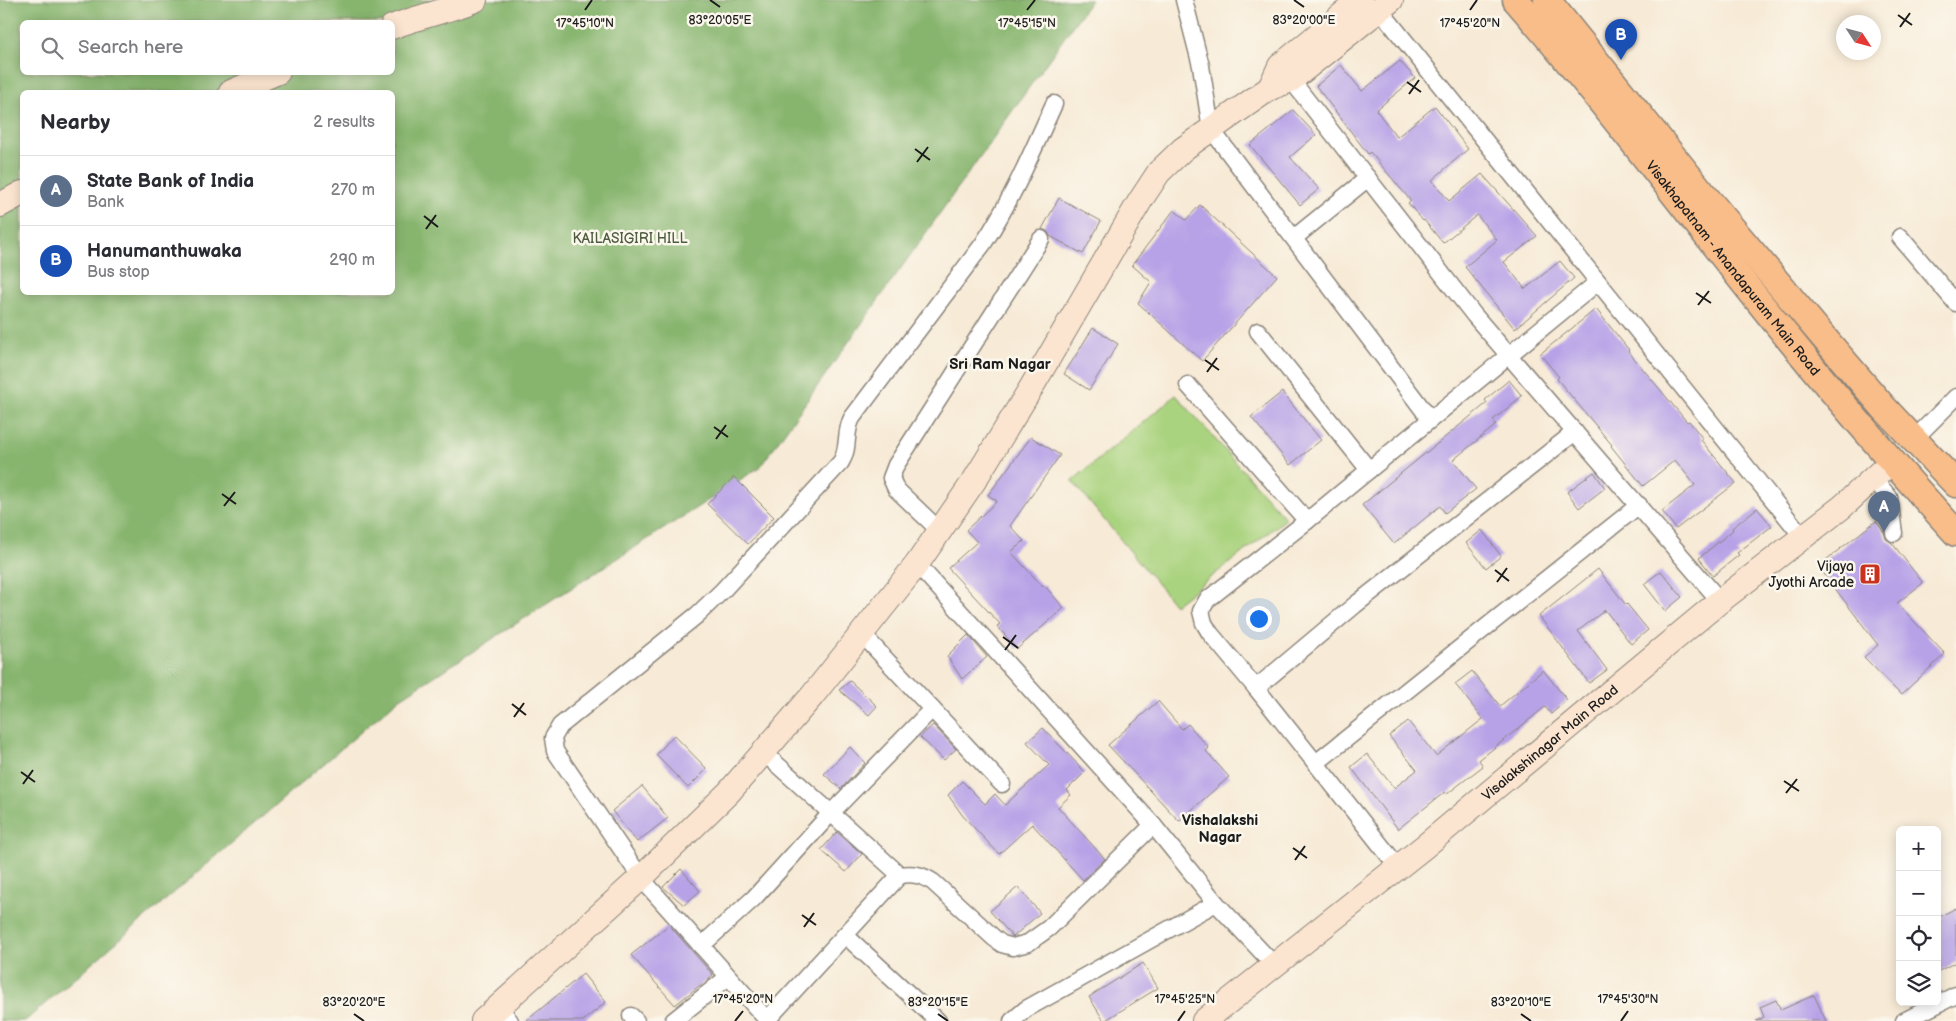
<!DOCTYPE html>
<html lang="en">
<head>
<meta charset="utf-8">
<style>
	:root { --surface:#fff; --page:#f2f2f3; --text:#2b2b33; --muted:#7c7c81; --line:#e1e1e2; --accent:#ea580c }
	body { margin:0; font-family:"Balsamiq Sans",sans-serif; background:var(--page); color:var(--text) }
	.controls { position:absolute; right:15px; bottom:15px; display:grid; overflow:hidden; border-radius:8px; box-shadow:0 2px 12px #0003 }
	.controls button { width:45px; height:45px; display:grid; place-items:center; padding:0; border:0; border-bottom:1px solid var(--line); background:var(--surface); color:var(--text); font:25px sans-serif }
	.compass { position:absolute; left:1836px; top:15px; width:45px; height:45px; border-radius:50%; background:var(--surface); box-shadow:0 2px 12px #0003; rotate:126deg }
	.you { position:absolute; left:1258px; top:618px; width:18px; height:18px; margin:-12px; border:4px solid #fff; border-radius:50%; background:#1a73e8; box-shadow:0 0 0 8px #1a73e833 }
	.badge { display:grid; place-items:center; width:32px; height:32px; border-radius:50%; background:var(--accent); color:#fff; font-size:16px; font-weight:700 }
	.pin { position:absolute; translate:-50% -41px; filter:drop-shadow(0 1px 2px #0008) }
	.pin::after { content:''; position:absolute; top:26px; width:18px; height:15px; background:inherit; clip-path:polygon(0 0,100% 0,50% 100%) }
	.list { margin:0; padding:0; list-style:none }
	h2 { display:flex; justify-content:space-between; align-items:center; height:65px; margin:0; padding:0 20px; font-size:21px }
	h2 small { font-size:16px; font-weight:400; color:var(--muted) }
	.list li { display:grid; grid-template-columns:32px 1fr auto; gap:15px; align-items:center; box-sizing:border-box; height:70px; padding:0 20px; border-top:1px solid var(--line) }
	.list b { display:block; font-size:19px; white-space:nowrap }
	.list p { margin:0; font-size:16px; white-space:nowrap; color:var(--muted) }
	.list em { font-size:16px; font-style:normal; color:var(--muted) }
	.icon { flex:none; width:28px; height:28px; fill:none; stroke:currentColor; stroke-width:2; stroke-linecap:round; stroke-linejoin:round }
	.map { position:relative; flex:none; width:1956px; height:1021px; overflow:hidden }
	.search { position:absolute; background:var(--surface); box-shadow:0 2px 12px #0003; left:20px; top:20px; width:375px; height:55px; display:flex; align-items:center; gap:12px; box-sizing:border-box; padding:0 18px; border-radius:8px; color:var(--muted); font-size:19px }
	.panel { position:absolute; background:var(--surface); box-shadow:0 2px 12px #0003; left:20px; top:90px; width:375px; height:205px; border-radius:8px }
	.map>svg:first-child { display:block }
	.green { fill:#aad37f; stroke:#63784e }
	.forest { fill:#87b56e; stroke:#526845; fill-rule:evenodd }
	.building { fill:#b7a2e7 }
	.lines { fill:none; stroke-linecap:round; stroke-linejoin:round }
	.street-casing { stroke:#8a8379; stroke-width:19 }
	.secondary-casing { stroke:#8a8379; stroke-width:26 }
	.primary-casing { stroke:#8a8379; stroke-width:29 }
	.street { stroke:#fff; stroke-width:16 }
	.secondary { stroke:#fce5d0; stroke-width:24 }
	.primary { stroke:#f8bd89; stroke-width:26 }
	.ticks { fill:none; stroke:#1c1c1c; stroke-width:2 }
	.labels { text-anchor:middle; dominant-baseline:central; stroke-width:5; stroke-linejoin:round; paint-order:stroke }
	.park-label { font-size:14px; fill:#4e5c3f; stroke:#fbf7ec }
	.street-label { font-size:14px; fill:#1c1c1c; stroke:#fbf7ec }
	.poi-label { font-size:14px; fill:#1c1c1c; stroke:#fbf7ec; text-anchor:end }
	.neighbourhood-label { font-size:15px; font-weight:bold; fill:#1c1c1c; stroke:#fbf7ec }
	.ticks-label { font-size:12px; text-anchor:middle; fill:#1c1c1c; stroke:#fbf7ec; stroke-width:5; stroke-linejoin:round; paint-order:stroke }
</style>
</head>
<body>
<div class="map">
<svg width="1956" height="1021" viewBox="0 0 1956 1021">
	<rect width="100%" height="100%" fill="#fbf7ec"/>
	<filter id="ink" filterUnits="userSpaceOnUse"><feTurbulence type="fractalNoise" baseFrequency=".02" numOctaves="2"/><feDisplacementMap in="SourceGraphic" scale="10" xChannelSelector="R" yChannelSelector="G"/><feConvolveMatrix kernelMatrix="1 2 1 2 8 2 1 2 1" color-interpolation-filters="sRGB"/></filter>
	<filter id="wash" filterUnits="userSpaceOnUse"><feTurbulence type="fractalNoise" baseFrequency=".0096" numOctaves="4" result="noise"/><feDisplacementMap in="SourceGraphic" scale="20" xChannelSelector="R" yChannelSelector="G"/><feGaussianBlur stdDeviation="1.12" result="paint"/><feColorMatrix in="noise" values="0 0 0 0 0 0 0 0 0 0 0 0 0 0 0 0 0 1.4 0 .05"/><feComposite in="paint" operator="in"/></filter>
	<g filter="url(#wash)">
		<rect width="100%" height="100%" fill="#f7ead6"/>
		<!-- green -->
		<path class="green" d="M1176 395 1286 519 1175 605 1072 481Z"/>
		<!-- forest -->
		<path class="forest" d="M0 0H1091L760 467 399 699 25 1021H0ZM22 22H392V72H22ZM22 92H392V292H22Z"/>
		<g id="blocks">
			<!-- building -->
			<g class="building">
				<path d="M1400 61 1415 78 1376 110 1397 137 1435 106 1468 149 1432 180 1449 201 1482 174 1537 236 1504 262 1525 289 1560 261 1574 278 1515 329 1465 267 1497 240 1477 215 1443 243 1424 220 1423 221 1408 203 1411 201 1370 152 1368 154 1316 86 1341 65 1362 91Z"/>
				<path d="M1293 110 1316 135 1290 157 1319 189 1300 205 1250 145Z"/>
				<path d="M1059 198 1101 221 1083 254 1050 236 1047 231 1042 229Z"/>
				<path d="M1200 205 1277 276 1202 361 1138 303 1151 282 1132 265 1174 210 1186 220Z"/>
				<path d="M1596 309 1629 350 1628 351 1687 422 1689 421 1703 439 1701 440 1736 483 1676 529 1662 511 1695 485 1675 460 1643 486 1611 446 1612 445 1557 379 1559 377 1540 354Z"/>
				<path d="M1093 328 1118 344 1089 390 1064 374Z"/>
				<path d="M1509 380 1522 396 1493 420 1496 425 1453 460 1476 489 1445 513 1440 506 1394 544 1362 505 1487 403 1485 400Z"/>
				<path d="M1282 392 1321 440 1290 465 1251 417Z"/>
				<path d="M1031 437 1060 455 1010 526 1024 541 1011 552 1043 587 1044 585 1064 608 1017 649 997 626 1000 624 948 568 977 542 966 530 997 501 988 495Z"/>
				<path d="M1594 472 1605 488 1579 508 1567 492Z"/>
				<path d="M734 477 774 517 748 544 707 504Z"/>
				<path d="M1757 508 1772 526 1737 553 1739 555 1713 576 1699 558 1733 530 1732 528Z"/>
				<path d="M1876 521 1884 532 1886 539 1892 543 1923 583 1897 603 1945 654 1901 695 1864 657 1878 645 1818 566Z"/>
				<path d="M1482 530 1501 556 1486 568 1466 543Z"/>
				<path d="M1598 569 1626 605 1627 604 1648 630 1631 644 1605 610 1578 631 1607 670 1589 683 1539 616Z"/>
				<path d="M1661 571 1682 597 1665 611 1644 584Z"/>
				<path d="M968 635 987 657 962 679 947 656Z"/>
				<path d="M1543 670 1567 700 1551 714 1545 707 1479 760 1483 766 1447 794 1445 792 1398 829 1351 767 1367 754 1394 788 1417 770 1389 736 1408 721 1436 756 1483 719 1455 684 1472 671 1500 706Z"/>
				<path d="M850 681 877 706 869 715 839 690Z"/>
				<path d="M1158 701 1182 729 1188 724 1209 748 1206 751 1229 777 1179 821 1108 745Z"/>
				<path d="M933 725 956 749 944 760 920 737Z"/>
				<path d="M1043 728 1085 772 1067 790 1071 795 1058 807 1105 859 1083 880 1032 824 999 854 963 816 948 795 962 781 985 804 995 794 1005 805 1049 765 1027 742Z"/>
				<path d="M674 735 707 769 688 788 656 755Z"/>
				<path d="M850 747 865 763 841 789 824 774Z"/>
				<path d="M642 786 668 818 637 842 612 811Z"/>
				<path d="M837 832 862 854 846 872 821 850Z"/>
				<path d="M681 869 700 891 684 905 663 887Z"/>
				<path d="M1018 887 1040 913 1013 937 990 911Z"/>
				<path d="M1956 908V962L1937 972V918Z"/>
				<path d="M669 925 713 975 675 1005 631 955Z"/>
				<path d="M1143 963 1158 988 1104 1021 1089 997Z"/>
				<path d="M583 974 606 1002 583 1021H526Z"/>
				<path d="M1814 995 1826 1021H1756L1764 1017 1760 1007 1776 1000 1781 1010Z"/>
			</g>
		</g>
	</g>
	<g filter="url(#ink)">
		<use href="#blocks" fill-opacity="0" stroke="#8a8379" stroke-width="1"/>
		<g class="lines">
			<!-- street casing -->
			<g class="street-casing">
				<g id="street">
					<path d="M1184 0 1201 66 1211 129 1430 419"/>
					<path d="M1380 10 1802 536"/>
					<path d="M1285 72 1474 315 1720 601"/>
					<path d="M1900 237 1956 303"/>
					<path d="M1294 238 1368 178"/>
					<path d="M1258 331 1369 470"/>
					<path d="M1188 385 1307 521"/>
					<path d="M1914 439 1956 397"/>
					<path d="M1873 478 1889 497 1894 533"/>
					<path d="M940 531 896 489 891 478 896 465 1041 239"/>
					<path d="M917 564 1153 825 1216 903 1274 965"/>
					<path d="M862 634 1002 784"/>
					<path d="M1256 688 1355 605 1575 432"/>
					<path d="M763 752 900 875C914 873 922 875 933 882L994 938 1002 944 1013 947 1028 943 1049 928 1153 825"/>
					<path d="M1316 763 1639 505"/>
					<path d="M1398 867 1256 688 1210 633 1204 623 1201 611 1207 600 1307 521 1598 282"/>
					<path d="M845 935 938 1021"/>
					<path d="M701 946 754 898 831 813 932 709"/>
					<path d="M499 1007 510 1021"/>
					<path d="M631 1016 636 1021"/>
					<path d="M767 1020 900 875"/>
					<path d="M673 1021 728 977"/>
					<path d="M768 1021 641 878 555 751 553 738 560 726 697 615 723 590 841 462C850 447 844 433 852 418L983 244C1012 200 1032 152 1054 104"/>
					<path d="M1012 1021 1026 1009 1216 903"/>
					<path d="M1904 1021 1956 995"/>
				</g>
			</g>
			<!-- secondary casing -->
			<g class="secondary-casing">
				<g id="secondary">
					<path d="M392 27C419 16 448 11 475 0"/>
					<path d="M1270 88 1280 66 1360 0"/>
					<path d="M231 92 278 72"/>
					<path d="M0 205 22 193"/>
					<path d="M483 1021 644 875 729 792 812 696 917 564 974 481 1031 388 1140 201 1159 172 1183 149 1270 88 1291 80 1391 0"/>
					<path id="s1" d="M1204 1021 1425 846 1720 601 1842 507 1891 462"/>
				</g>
			</g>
			<!-- primary casing -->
			<g class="primary-casing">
				<g id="primary">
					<path id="s2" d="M1516 0C1597 93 1671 191 1748 288 1815 372 1884 454 1956 533"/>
					<path d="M1547 0 1705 196 1825 339 1885 409 1956 484"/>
				</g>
			</g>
			<!-- street -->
			<use href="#street" class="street"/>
			<!-- secondary -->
			<use href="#secondary" class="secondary"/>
			<!-- primary -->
			<use href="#primary" class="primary"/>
		</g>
	</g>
	<!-- ticks -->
	<path class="ticks" d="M710 0 720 7M1294 0 1304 7M585 10 592 0M1027 10 1035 0M1470 10 1477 0M1898 15 1912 25M1900 27 1910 13M1407 82 1421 92M1409 94 1419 80M915 149 930 160M917 162 928 147M424 216 438 227M426 229 436 215M1696 293 1711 303M1698 305 1709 291M1205 360 1219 370M1207 372 1217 358M714 427 728 437M716 439 726 425M222 494 236 504M224 506 235 492M1495 570 1509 581M1497 582 1507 568M1003 637 1018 648M1005 650 1016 635M512 704 526 715M514 717 524 703M21 772 35 782M1784 781 1799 791M23 784 33 770M1786 793 1797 779M1293 848 1307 858M1295 860 1305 846M802 915 816 925M804 927 814 913M354 1014 364 1021M938 1014 948 1021M1521 1014 1531 1021M735 1021 743 1011M1178 1021 1185 1011M1621 1021 1628 1011"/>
	<!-- icons -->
	<defs>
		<g id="building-square" transform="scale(1.125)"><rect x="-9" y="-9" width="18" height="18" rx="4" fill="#c8321e" stroke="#fbf7ec"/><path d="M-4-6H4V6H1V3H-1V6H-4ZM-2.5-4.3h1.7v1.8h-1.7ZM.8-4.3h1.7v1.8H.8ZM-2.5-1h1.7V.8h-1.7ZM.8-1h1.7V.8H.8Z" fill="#fff"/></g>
	</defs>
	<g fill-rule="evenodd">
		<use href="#building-square" x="1870" y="574"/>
	</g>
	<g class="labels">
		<!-- park labels -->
		<g class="park-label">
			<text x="630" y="238">KAILASIGIRI HILL</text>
		</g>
		<!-- street labels -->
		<g class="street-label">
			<text stroke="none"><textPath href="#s2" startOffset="345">Visakhapatnam - Anandapuram Main Road</textPath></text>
			<text stroke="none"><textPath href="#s1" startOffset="444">Visalakshinagar Main Road</textPath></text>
		</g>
		<!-- poi labels -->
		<g class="poi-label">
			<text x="1854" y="566">Vijaya<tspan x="1854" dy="16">Jyothi Arcade</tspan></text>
		</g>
		<!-- neighbourhood labels -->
		<g class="neighbourhood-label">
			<text x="1000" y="364">Sri Ram Nagar</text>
			<text x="1220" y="820">Vishalakshi<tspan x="1220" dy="17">Nagar</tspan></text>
		</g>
	</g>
	<g class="ticks-label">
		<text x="720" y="24">83°20'05"E</text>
		<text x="1304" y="24">83°20'00"E</text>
		<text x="1027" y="27">17°45'15"N</text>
		<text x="1470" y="27">17°45'20"N</text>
		<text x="585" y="27">17°45'10"N</text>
		<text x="743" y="1003">17°45'20"N</text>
		<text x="1185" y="1003">17°45'25"N</text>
		<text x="1628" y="1003">17°45'30"N</text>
		<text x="354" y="1006">83°20'20"E</text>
		<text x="938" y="1006">83°20'15"E</text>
		<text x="1521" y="1006">83°20'10"E</text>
	</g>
</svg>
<div class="controls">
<button>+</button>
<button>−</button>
<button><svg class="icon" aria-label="locate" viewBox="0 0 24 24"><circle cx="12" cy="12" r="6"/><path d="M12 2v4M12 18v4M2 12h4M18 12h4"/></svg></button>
<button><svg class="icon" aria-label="layers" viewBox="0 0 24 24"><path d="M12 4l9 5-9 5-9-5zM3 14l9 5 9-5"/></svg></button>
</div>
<svg class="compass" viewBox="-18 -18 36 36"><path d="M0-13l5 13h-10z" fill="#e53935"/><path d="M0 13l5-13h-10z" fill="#7c7c81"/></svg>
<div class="you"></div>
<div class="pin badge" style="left:1884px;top:532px;background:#5c6f8a">A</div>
<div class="pin badge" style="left:1621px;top:60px;background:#1a4fb4">B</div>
<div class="search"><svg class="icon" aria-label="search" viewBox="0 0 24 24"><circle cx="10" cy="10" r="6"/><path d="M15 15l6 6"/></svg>Search here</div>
<section class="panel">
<h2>Nearby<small>2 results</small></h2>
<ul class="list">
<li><span class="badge" style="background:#5c6f8a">A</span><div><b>State Bank of India</b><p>Bank</p></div><em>270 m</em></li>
<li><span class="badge" style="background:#1a4fb4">B</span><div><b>Hanumanthuwaka</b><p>Bus stop</p></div><em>290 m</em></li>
</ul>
</section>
</div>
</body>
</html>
